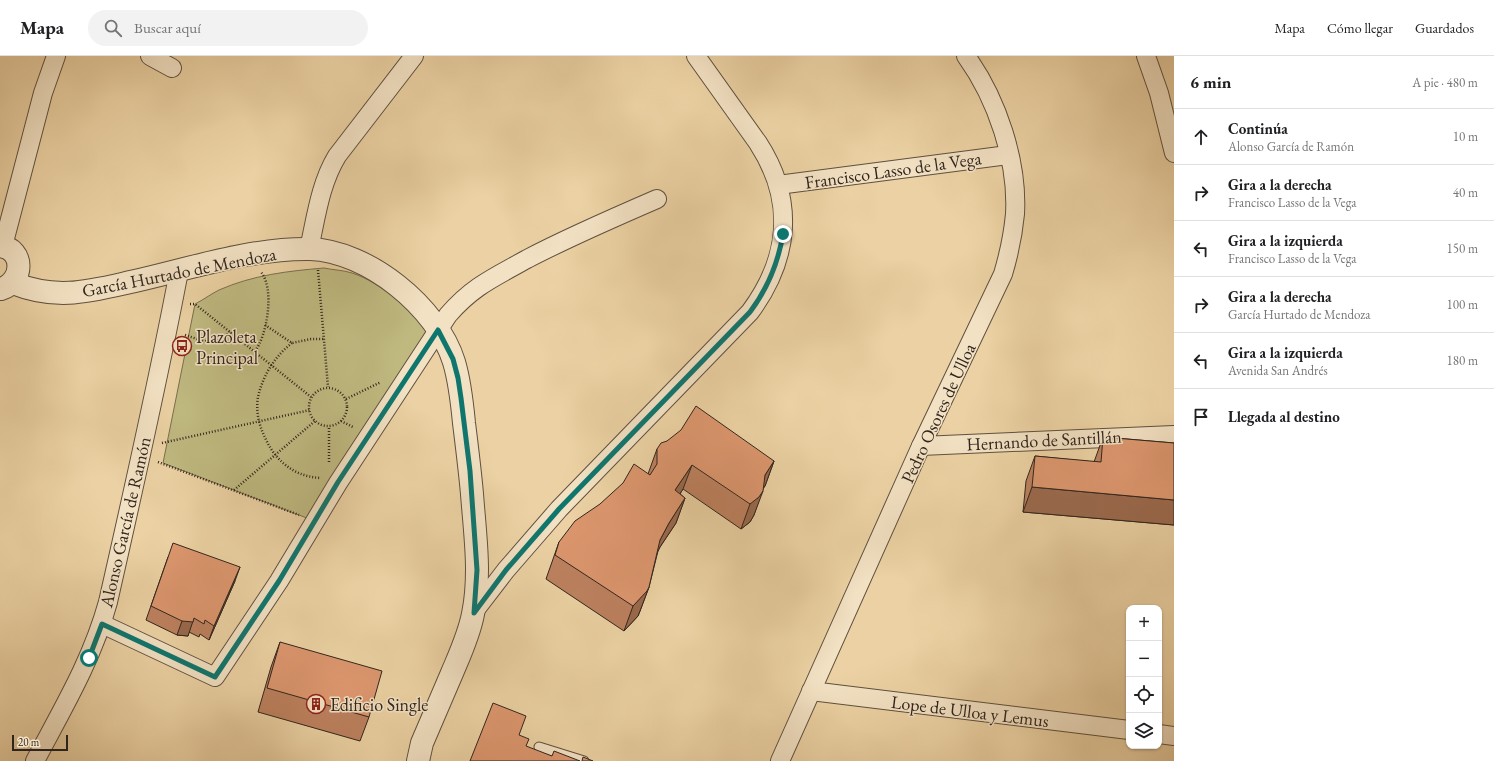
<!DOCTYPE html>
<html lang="es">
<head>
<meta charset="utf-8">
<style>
	:root { --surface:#fff; --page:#f2f2f2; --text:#202124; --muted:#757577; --line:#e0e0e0 }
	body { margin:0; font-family:"EB Garamond",serif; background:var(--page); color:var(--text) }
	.controls { position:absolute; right:12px; bottom:12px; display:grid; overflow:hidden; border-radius:8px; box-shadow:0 1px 3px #0004 }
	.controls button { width:36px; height:36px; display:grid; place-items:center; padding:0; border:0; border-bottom:1px solid var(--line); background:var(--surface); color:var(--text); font:20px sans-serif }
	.scale { position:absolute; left:12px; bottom:10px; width:56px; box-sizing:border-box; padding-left:4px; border:2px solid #30251e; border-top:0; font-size:11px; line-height:14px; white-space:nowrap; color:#30251e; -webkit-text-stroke:3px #f2e1c3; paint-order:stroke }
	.stop { position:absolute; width:12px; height:12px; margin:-9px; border:3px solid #0f766e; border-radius:50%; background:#fff }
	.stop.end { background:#0f766e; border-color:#fff; box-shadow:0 1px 4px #0008 }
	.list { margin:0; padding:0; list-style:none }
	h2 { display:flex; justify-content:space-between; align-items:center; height:52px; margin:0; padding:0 16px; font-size:17px }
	h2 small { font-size:13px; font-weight:400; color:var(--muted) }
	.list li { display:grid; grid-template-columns:26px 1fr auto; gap:12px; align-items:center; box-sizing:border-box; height:56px; padding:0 16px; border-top:1px solid var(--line) }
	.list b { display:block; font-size:15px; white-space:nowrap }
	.list p { margin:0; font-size:13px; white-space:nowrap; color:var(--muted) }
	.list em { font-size:13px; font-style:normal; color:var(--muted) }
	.icon { flex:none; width:22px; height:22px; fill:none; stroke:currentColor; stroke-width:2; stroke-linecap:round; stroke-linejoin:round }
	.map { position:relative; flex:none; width:1174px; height:705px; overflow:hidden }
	header { display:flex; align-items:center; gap:24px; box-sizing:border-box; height:56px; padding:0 20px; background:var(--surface); border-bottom:1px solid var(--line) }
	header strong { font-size:19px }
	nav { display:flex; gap:22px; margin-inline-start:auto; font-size:14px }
	.search { width:280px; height:36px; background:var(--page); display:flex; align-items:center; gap:10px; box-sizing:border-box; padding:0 14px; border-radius:22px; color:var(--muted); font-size:15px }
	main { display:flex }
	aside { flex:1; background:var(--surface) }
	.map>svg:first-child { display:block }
	.green { fill:#bfb980; stroke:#786f4f }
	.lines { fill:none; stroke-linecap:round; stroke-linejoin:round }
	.service-casing { stroke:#5f503f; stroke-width:11 }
	.minor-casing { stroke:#5f503f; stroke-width:20 }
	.tertiary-casing { stroke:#5f503f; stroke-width:24 }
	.path { stroke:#30251e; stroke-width:2.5; stroke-dasharray:1 2; stroke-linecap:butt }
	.service { stroke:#f2e1c3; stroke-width:9 }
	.minor { stroke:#f2e1c3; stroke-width:18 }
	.tertiary { stroke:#f2e1c3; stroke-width:22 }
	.wall { fill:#bd815f; stroke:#30251e }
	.shaded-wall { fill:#9a694d; stroke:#30251e }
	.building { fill:#dc966e; stroke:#30251e }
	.route { stroke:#0f766e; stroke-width:5 }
	.labels { text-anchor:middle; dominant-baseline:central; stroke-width:3; stroke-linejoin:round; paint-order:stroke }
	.street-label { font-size:18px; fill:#30251e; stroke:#f2e1c3 }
	.poi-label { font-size:18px; fill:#30251e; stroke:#f2e1c3; text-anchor:start }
</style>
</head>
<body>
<header>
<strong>Mapa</strong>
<div class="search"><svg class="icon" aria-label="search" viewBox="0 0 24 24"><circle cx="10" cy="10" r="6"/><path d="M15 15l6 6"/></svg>Buscar aquí</div>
<nav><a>Mapa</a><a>Cómo llegar</a><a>Guardados</a></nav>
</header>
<main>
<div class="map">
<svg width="1174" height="705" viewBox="0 0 1174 705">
	<rect width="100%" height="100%" fill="#ebd1a3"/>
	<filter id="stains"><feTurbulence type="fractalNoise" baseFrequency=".005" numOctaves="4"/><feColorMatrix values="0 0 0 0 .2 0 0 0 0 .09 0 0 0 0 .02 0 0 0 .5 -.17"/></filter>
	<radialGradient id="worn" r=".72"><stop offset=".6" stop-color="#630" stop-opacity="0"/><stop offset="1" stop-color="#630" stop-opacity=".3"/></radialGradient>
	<!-- green -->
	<path class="green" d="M324 212C333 214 343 214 352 217 385 228 408 254 432 278L312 464 163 407 195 248C203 244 211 238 219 234 253 219 288 215 324 212Z"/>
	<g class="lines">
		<!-- service casing -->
		<g class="service-casing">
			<path id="service" d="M539 691 584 705"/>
		</g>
		<!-- minor casing -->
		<g class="minor-casing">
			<g id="minor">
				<path d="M150 0 172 12"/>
				<path d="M1146 0 1159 37 1174 97"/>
				<path d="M778 129 1008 99"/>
				<path d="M3 190 43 37 56 0"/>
				<path d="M309 193C316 162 320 128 337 100L414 0"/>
				<path d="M921 390 1174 379"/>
				<path d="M473 557 506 514 559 453 750 256C790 202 795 144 758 87L696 0"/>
				<path d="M102 568 215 621 279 525 338 427 448 259C473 230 495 221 527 203 569 181 613 162 657 143"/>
				<path d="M811 635 1129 674"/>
				<path d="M1159 678 1174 680"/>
				<path d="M35 705C63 652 92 604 108 546 133 436 158 326 179 215"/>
				<path d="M780 705 921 390 1003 218C1009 198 1013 179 1015 158 1018 105 997 43 966 0"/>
			</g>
		</g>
		<!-- tertiary casing -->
		<g class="tertiary-casing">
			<g id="tertiary">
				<path d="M0 190C25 193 24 226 1 233"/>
				<path d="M13 227C58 245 90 235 135 225 192 212 252 192 310 193 368 195 437 251 454 306 460 326 462 346 464 367 467 391 470 415 472 438 475 478 481 519 473 558 469 579 460 598 452 617 442 640 432 664 422 687L418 705"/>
			</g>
		</g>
		<!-- path -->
		<g class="path">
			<path d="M318 214 328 331"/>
			<path d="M190 248H195L311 341"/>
			<path d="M265 269 292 287 311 283H324"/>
			<path d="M185 279C204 285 213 291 230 276"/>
			<path d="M292 287C275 300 263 319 258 341 256 353 258 366 263 377 273 402 291 420 320 422"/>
			<path d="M255 295C267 280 275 233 261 216"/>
			<circle cx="328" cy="351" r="19"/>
			<path d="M346 343 381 326"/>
			<path d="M341 365 353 371"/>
			<path d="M162 387 310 354"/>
			<path d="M158 406 299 459"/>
			<path d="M329 406V370"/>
			<path d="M234 434 315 365"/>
		</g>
		<!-- service -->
		<use href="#service" class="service"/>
		<!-- minor -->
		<use href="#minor" class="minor"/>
		<!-- tertiary -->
		<use href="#tertiary" class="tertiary"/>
	</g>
	<!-- wall -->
	<g class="wall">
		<path d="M1103 381 1174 387V469L1023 456 1026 425 1035 400 1094 406Z"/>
		<path d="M657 393 774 405 765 430 763 432 754 459 750 466 741 473 683 433 680 438 685 442 676 467 660 491 658 495 649 531 640 555 638 560 624 575 546 523 559 486 648 418Z"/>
		<path d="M168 501 235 525 209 584 200 578 199 581 189 576 188 580 177 579 146 564Z"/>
		<path d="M280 586 369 661 360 685 258 656 271 611Z"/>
	</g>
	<!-- shaded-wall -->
	<g class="shaded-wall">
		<path d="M774 405 765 430 757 443 763 435 754 459 750 466 741 473 750 448 765 419Z"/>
		<path d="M692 409 683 433 666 459 675 434Z"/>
		<path d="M1032 431 1174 444V469L1023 456Z"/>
		<path d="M685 442 676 467 660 491 651 509 660 484 669 467Z"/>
		<path d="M240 511 235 525 209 584 214 570Z"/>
		<path d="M649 531 640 555 638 560 624 575 633 550Z"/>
		<path d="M194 562 188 580 177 579 182 565Z"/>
	</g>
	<!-- building -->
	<g class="building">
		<path d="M696 350 774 405 765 419 763 435 759 441 750 448 692 409 675 434 685 442 669 467 660 484 649 531 647 535 633 550 555 499 559 486 575 465 600 448 623 427 634 408 650 419 657 408V393L661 387 667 385 681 374Z"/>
		<path d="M1103 381 1174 387V444L1032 431 1035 400 1101 406Z"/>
		<path d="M173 487 240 511 214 570 205 564 204 568 194 562 193 566 182 565 151 550Z"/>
		<path d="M280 586 382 615 369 661 267 632Z"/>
		<path d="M493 647 526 660 519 679 529 683 526 690 552 700 554 695 580 705H470Z"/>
		<path d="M583 701 593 705H582Z"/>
	</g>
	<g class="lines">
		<!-- route -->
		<path class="route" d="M89 602 102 568 215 621 279 525 338 426 438 274 453 303 458 322 461 342 470 415 477 514 474 557 506 514 559 453 750 256C768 232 778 208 783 178"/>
	</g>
	<!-- icons -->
	<defs>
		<g id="bus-ring" transform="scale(1)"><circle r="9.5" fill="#f2e1c3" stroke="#8f2418" stroke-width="1.5"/><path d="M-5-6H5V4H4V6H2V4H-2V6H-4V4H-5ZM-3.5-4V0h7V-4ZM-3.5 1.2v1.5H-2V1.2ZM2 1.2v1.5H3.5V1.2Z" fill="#8f2418"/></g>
		<g id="building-ring" transform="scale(1)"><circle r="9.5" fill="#f2e1c3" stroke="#8f2418" stroke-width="1.5"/><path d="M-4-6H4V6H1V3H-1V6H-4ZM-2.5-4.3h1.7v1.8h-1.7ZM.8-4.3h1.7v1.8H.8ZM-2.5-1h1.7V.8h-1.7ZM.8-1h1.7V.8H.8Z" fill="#8f2418"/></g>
	</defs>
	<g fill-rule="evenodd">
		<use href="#bus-ring" x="182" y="290"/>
		<use href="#building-ring" x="316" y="648"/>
	</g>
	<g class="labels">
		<!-- street labels -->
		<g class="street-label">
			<text transform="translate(893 114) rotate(-8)">Francisco Lasso de la Vega</text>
			<text transform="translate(179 216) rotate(-11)">García Hurtado de Mendoza</text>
			<text transform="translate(938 357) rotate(-65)">Pedro Osores de Ulloa</text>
			<text transform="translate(1044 384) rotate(-3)">Hernando de Santillán</text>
			<text transform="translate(125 466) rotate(-77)">Alonso García de Ramón</text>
			<text transform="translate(970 655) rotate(7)">Lope de Ulloa y Lemus</text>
		</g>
		<!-- poi labels -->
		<g class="poi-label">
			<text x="196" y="280">Plazoleta<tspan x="196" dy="21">Principal</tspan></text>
			<text x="330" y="648">Edificio Single</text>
		</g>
	</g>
	<rect width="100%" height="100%" filter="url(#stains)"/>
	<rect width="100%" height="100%" fill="url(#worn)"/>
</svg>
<div class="controls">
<button>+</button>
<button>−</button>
<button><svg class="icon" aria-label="locate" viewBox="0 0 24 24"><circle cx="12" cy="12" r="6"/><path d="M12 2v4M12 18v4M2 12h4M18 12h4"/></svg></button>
<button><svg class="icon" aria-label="layers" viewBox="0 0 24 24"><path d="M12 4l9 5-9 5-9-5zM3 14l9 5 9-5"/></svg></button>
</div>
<div class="scale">20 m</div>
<div class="stop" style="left:89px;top:602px"></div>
<div class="stop end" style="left:783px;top:178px"></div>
</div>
<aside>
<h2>6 min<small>A pie · 480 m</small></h2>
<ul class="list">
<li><svg class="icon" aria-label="ahead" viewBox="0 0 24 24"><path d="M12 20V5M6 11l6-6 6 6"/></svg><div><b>Continúa</b><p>Alonso García de Ramón</p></div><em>10 m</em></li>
<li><svg class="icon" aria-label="right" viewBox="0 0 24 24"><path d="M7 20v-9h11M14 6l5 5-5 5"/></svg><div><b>Gira a la derecha</b><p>Francisco Lasso de la Vega</p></div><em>40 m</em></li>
<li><svg class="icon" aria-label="left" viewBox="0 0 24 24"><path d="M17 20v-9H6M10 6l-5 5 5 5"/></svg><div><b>Gira a la izquierda</b><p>Francisco Lasso de la Vega</p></div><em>150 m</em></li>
<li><svg class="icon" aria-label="right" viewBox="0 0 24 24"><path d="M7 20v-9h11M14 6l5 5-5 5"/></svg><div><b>Gira a la derecha</b><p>García Hurtado de Mendoza</p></div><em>100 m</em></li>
<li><svg class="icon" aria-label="left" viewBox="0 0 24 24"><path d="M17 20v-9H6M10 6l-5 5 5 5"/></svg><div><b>Gira a la izquierda</b><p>Avenida San Andrés</p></div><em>180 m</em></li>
<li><svg class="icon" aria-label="arrive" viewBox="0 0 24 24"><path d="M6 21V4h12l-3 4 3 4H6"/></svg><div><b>Llegada al destino</b></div></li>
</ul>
</aside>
</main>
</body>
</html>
